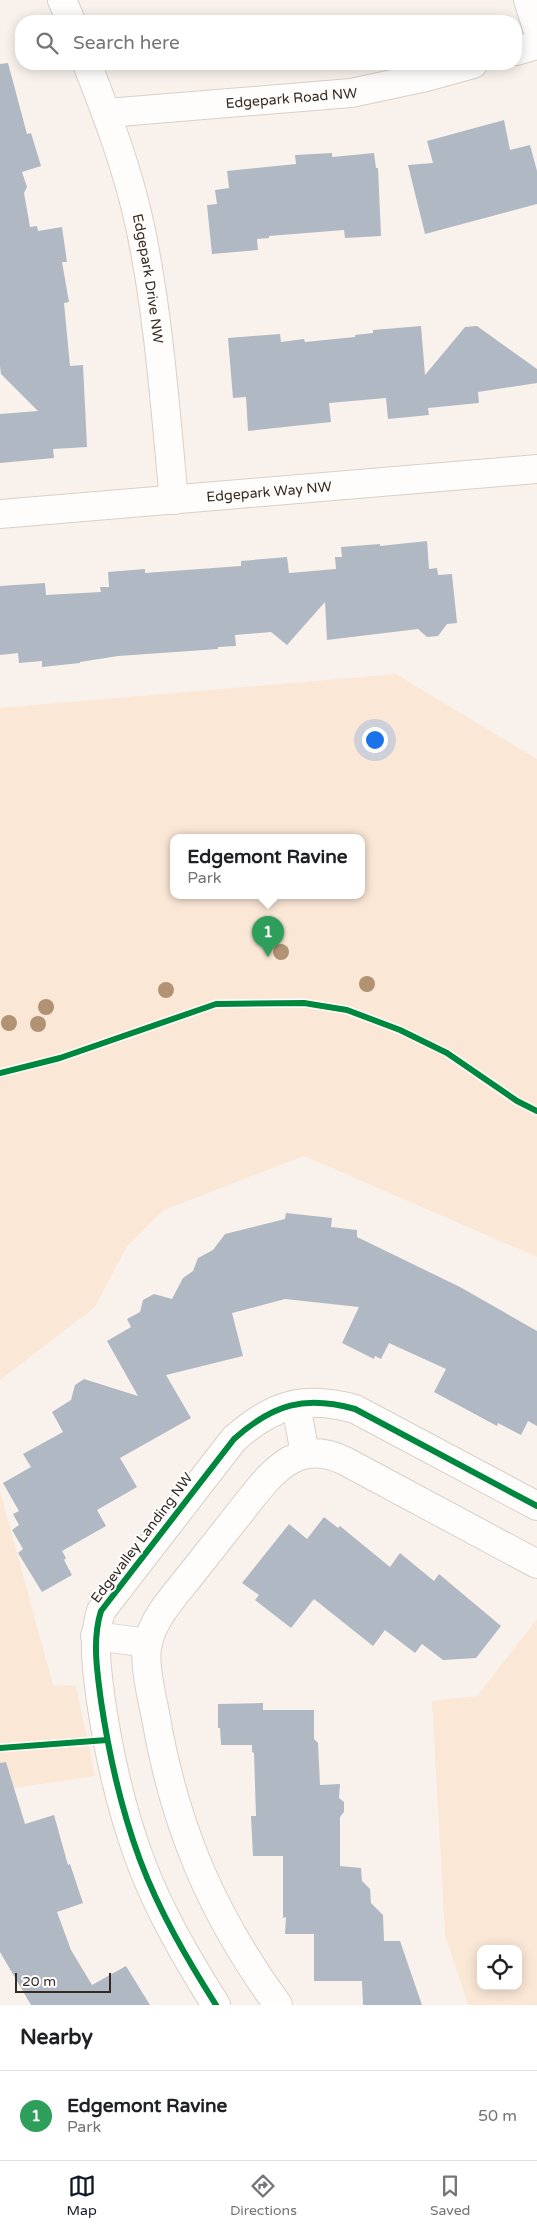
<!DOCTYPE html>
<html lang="en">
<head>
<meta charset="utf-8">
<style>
	:root { --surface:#fff; --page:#f2f2f2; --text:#202124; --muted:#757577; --line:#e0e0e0; --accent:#111827 }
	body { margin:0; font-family:"Varela Round",sans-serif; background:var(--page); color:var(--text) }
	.controls { position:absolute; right:15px; bottom:15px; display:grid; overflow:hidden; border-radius:10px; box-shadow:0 2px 12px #0003 }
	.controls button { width:45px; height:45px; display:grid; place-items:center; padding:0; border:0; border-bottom:1px solid var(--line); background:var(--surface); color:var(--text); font:25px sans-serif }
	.scale { position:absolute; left:15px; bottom:12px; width:96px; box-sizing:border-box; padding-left:5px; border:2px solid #362a20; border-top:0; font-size:14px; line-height:18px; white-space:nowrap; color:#362a20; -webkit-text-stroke:4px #fff; paint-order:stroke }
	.you { position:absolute; left:374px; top:739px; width:18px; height:18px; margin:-12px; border:4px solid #fff; border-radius:50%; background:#1a73e8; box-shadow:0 0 0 8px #1a73e833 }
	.badge { display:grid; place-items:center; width:32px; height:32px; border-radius:50%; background:var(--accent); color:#fff; font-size:16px; font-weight:700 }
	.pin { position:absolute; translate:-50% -41px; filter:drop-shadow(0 1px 2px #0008) }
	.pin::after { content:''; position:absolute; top:26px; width:18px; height:15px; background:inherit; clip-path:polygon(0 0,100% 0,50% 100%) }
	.popup { position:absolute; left:170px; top:834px; width:195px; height:65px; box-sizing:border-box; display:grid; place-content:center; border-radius:10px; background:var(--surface); filter:drop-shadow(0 1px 4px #0005); font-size:16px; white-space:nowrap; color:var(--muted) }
	.popup b { font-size:19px; color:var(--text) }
	.popup::after { content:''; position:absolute; left:50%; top:100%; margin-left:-10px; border:10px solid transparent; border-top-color:var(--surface) }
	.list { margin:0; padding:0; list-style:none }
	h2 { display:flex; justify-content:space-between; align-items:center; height:65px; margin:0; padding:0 20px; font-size:21px }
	h2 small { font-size:16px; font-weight:400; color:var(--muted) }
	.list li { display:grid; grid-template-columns:32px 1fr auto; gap:15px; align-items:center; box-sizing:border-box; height:90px; padding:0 20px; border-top:1px solid var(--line) }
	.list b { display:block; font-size:19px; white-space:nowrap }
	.list p { margin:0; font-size:16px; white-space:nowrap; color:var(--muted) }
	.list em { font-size:16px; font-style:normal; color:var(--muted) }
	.icon { flex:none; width:28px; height:28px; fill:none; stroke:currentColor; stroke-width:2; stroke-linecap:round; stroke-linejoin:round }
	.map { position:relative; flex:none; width:537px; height:2005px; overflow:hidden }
	.search { position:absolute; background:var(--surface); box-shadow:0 2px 12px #0003; left:15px; right:15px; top:15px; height:55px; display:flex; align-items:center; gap:12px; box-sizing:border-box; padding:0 18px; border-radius:20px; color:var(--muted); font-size:19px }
	.sheet { height:155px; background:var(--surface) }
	nav { display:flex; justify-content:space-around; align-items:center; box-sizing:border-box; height:70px; border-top:1px solid var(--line); background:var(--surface); font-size:14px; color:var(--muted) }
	nav a { display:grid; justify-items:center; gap:2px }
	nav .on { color:var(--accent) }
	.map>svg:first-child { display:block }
	.green { fill:#fbe7d6; fill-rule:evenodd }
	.building { fill:#b0b8c3 }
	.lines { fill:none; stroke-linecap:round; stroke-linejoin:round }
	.minor-casing { stroke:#d8cfc8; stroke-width:30 }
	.minor { stroke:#fefdfc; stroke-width:28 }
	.cycleway-casing { stroke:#fff; stroke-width:9 }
	.cycleway { stroke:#00873e; stroke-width:6 }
	.tree { fill:#b19374 }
	.labels { text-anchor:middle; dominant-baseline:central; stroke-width:4; stroke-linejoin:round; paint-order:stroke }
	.street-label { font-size:14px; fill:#362a20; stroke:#fff }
</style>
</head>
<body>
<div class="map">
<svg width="537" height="2005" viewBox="0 0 537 2005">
	<rect width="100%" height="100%" fill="#f9f2ec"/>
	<!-- green -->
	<g class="green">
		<path d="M396 674 537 759V1257L304 1156 164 1210 127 1246 95 1307 0 1380V708ZM362 838V896H174V838Z"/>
		<path d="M0 1491 53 1685 76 1686 95 1776 0 1790Z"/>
		<path d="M537 1619V2005H468L445 1934 432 1701 477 1696ZM481 1949H518V1986H481Z"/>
	</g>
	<!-- building -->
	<g class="building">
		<path d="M8 63 27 134 31 133 41 166 22 172 27 187 24 193 30 227 37 226 38 231 62 227 67 262H62L69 302 64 303 70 366 83 365 87 447 53 449 54 458 0 463V414L38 411 1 374 0 366V64Z"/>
		<path d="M504 120 510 150 530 145 537 171V204L425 234 408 165 433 163 427 141Z"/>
		<path d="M332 153V157L374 153 376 168H378L381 236 345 238 344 230 269 236V238L257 239 258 250 212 254 207 205 217 204 215 190 229 188 227 171 296 164 295 155Z"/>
		<path d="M421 326 425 375 465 327 477 326 537 369V383L478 392 479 403 428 408 429 415 388 419 386 398 329 403 331 422 248 431 246 397 233 398 228 338 280 334 281 342 304 339 305 342 355 337V335L373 333V330Z"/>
		<path d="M427 541 429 569 437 568 438 575 452 574 457 623 447 624 438 636 427 637 418 629 327 640 325 602 287 645 271 632 235 635 236 646 218 647V649L118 656 80 662V663L42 667V661L19 663 18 653 0 655V586L45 583 46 595 101 592 100 587H109L108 572 145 569V573L241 566V561L287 557 289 573 336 569 335 557H342L341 547 380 544V546Z"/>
		<path d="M286 1213 332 1218 331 1227 357 1230V1237L460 1287 537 1331V1426L528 1421 521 1435 498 1423 497 1426 434 1392 446 1369 389 1343 381 1359 375 1356 374 1359 342 1343 359 1307 285 1299 232 1313 243 1356 166 1375 191 1418 120 1458 137 1487 97 1510 106 1526 62 1551 66 1558 64 1560 72 1575 42 1592 18 1553 23 1549 12 1530 19 1525 13 1514 19 1511 3 1483 31 1467 23 1454 63 1432 52 1412 71 1400 75 1385 84 1379 138 1396 107 1341 131 1327 127 1319 140 1312 143 1300 154 1294 172 1299 183 1278 193 1271 198 1258 213 1250 225 1234 285 1219Z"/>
		<path d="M324 1517 338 1528 340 1526 390 1567 400 1553 434 1581 439 1574 501 1626 476 1658 443 1660 422 1644 415 1653 385 1630 373 1646 314 1599 291 1628 255 1600 259 1595 242 1583 289 1524 307 1539Z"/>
		<path d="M263 1703V1710H314V1739L318 1743 320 1785 340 1784 339 1798 344 1802V1812L340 1817V1866L361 1868 362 1881 370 1889 371 1903 383 1915 384 1941H400L422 2005H363L362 1981H314V1934H285L286 1917 283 1918V1856H253L251 1816H256L254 1753 252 1752V1745H221L220 1728H218V1704Z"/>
		<path d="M6 1762 25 1824 54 1815 68 1865 70 1864 83 1903 57 1912 71 1950 92 1985 126 1966 150 2005H31L0 1952V1763Z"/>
	</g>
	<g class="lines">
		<!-- minor casing -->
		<g class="minor-casing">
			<g id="minor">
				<path d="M62 0 71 21"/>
				<path d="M528 0 537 28"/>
				<path d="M516 51 537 45"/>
				<path id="s1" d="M87 64C108 117 128 170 140 226 159 316 165 408 174 500"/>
				<path id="s2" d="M107 113 351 93 426 77 473 64"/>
				<path id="s3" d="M0 514 537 469"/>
				<path d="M296 1405 305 1454"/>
				<path d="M95 1636 148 1643"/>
				<path d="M216 2005C187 1959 159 1911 140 1860 121 1809 109 1755 101 1701 97 1671 92 1640 101 1611L234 1439C273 1404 305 1395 355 1409L537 1506"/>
				<path d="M278 2005C211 1913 174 1825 155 1713 151 1693 143 1661 148 1642 155 1615 176 1594 193 1572 211 1549 230 1525 249 1501 275 1468 300 1439 345 1461L537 1564"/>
			</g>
		</g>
		<!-- minor -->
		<use href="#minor" class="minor"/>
		<!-- cycleway casing -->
		<g class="cycleway-casing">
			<g id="cycleway">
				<path d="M0 1073 60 1058 216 1004 304 1003 347 1010 400 1030 447 1053 517 1101 537 1111"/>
				<path d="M0 1748 107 1740"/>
				<path d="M216 2005C187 1959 159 1911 140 1860 121 1809 109 1755 101 1701 97 1671 92 1640 101 1611L234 1439C273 1404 305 1395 355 1409L537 1506"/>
			</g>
		</g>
		<!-- cycleway -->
		<use href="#cycleway" class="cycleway"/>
	</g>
	<!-- trees -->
	<g class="tree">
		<circle cx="281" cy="952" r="8"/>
		<circle cx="367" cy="984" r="8"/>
		<circle cx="166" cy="990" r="8"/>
		<circle cx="46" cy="1007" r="8"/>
		<circle cx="9" cy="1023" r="8"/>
		<circle cx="38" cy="1024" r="8"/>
	</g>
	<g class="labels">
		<!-- street labels -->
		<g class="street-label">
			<text stroke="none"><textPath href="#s2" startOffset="185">Edgepark Road NW</textPath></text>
			<text stroke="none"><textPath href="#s1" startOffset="224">Edgepark Drive NW</textPath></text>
			<text stroke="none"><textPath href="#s3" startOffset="270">Edgepark Way NW</textPath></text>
			<text transform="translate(142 1538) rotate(-53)">Edgevalley Landing NW</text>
		</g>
	</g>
</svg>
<div class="controls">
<button><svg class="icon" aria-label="locate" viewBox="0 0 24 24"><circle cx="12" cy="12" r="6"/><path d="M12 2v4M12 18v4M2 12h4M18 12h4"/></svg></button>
</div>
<div class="scale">20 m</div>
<div class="you"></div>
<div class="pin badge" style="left:268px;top:957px;background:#2e9e5b">1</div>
<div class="popup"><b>Edgemont Ravine</b>Park</div>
<div class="search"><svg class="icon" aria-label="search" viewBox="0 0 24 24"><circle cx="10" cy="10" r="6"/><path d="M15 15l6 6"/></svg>Search here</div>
</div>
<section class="sheet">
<h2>Nearby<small></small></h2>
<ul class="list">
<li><span class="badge" style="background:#2e9e5b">1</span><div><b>Edgemont Ravine</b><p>Park</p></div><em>50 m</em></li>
</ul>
</section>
<nav>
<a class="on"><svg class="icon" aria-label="map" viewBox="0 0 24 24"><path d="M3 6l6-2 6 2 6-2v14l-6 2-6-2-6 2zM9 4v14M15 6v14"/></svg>Map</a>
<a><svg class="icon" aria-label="directions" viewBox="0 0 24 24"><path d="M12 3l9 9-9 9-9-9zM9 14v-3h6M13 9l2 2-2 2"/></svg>Directions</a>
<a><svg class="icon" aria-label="saved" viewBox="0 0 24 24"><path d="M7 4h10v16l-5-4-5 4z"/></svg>Saved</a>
</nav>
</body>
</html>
